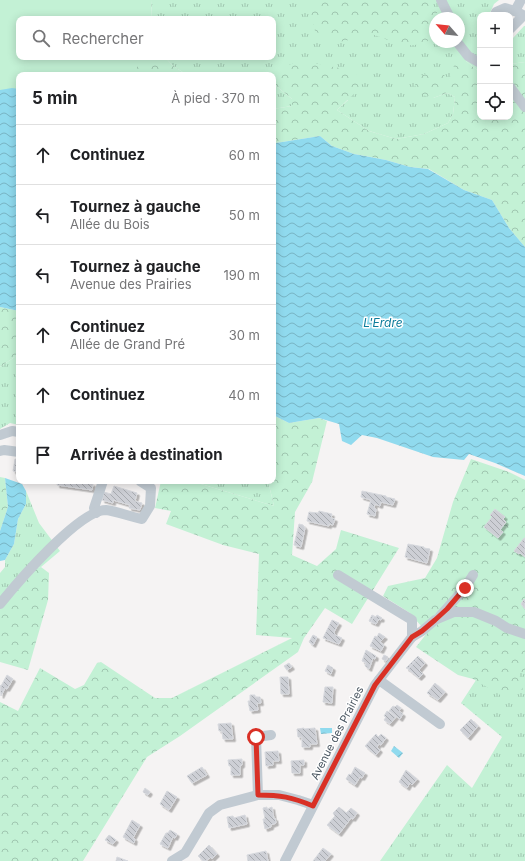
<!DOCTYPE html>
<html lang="fr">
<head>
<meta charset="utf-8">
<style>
	:root { --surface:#fff; --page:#f2f2f2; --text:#202124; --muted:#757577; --line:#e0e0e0 }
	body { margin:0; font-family:Inter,sans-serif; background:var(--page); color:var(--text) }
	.controls { position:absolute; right:12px; top:12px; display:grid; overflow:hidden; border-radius:8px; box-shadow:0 2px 10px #0003 }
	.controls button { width:36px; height:36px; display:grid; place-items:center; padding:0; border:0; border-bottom:1px solid var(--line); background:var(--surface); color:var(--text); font:20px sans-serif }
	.compass { position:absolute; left:429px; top:12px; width:36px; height:36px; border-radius:50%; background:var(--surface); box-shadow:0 2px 10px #0003; rotate:298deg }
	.stop { position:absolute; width:12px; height:12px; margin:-9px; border:3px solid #d93025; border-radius:50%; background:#fff }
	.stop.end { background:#d93025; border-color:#fff; box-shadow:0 1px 4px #0008 }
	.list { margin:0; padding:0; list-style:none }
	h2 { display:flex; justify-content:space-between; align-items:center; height:52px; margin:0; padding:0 16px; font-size:17px }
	h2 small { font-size:13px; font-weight:400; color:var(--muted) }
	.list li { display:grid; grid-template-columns:26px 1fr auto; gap:12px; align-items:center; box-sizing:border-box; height:60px; padding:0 16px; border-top:1px solid var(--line) }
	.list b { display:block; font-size:15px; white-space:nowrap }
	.list p { margin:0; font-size:13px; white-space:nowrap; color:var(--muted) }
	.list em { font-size:13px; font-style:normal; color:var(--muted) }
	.icon { flex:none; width:22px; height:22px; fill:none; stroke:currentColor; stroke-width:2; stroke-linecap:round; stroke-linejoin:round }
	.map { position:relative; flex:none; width:525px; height:861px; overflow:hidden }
	.search { position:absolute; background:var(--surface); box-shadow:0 2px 10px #0003; left:16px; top:16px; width:260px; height:44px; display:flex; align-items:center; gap:10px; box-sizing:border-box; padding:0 14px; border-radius:8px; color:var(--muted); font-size:15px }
	.panel { position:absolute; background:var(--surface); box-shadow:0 2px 10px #0003; left:16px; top:72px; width:260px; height:412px; border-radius:8px }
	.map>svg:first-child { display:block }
	.grass { fill:url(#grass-tufts); fill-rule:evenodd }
	.forest { fill:url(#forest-crowns) }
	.green { fill:#c3f1d5 }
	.water { fill:url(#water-waves) }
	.building { fill:url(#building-back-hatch); stroke:#d7d9de; filter:url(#shadow) }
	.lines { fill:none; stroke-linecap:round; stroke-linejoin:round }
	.minor { stroke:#c1cad2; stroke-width:10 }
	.route { stroke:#d93025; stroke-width:5 }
	.labels { text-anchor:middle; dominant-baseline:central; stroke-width:3; stroke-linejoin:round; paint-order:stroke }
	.street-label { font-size:11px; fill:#4a5661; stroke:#fff }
	.water-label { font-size:12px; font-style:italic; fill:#0c7c9b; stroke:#fff }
</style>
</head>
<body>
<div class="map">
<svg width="525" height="861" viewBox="0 0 525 861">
	<defs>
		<pattern id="grass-tufts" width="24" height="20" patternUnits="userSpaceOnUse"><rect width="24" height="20" fill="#c3f1d5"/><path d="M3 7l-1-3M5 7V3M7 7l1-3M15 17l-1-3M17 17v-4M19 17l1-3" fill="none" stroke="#a0c6b0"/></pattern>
		<pattern id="forest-crowns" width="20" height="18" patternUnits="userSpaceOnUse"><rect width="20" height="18" fill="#c3f1d5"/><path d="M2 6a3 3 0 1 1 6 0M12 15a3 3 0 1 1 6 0" fill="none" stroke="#a0c6b0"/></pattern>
		<pattern id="water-waves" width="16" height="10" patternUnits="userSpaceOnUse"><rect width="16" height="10" fill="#90daee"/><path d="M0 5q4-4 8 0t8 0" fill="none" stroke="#78b4c4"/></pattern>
		<pattern id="building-back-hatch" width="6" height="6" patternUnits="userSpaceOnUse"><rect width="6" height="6" fill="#cdcfd5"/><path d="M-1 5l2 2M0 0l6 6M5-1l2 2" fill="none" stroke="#a8abb0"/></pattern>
		<filter id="shadow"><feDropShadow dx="2.5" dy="2.5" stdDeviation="0" flood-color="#0004"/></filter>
	</defs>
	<rect width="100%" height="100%" fill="#f5f3f3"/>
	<!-- grass -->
	<g class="grass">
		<path d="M151 0H499L494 4 489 15H480V69L477 70 466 61 433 98 447 93 455 97 453 114 448 123 424 134 396 139 369 131 337 110 348 100 275 85 292 99V106L273 109V75H187L172 65 165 57H273V19H152ZM435 18H459V42H435Z"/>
		<path d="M524 26H525V62L510 64V38H513Z"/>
		<path d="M19 354V425L10 423 0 429V367Z"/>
		<path d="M191 481H268L274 506Z"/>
		<path d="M26 491 39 523 60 551 41 567 35 568 0 609V573L5 567V560L14 544 18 519 26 504Z"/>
		<path d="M525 643V861H380L447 765 472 788 502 737 461 703 480 674Z"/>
	</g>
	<!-- forest -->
	<g class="forest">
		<path d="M0 0 19 19V57H165L172 65 187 75H19V89L0 90Z"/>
		<path d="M311 0H425L437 12 436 18H435V32L425 44 402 46 383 38 365 32 354 39 334 43 315 31 311 14Z"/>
		<path d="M299 60 344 69 359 75 362 86 337 110 369 131 396 139 424 134 448 123 453 114 455 97 447 93 433 98 419 94 415 85C421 75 427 70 439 70L449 80 456 60 466 61 477 70 480 69V117H510V64L525 62V247L509 228 492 200 464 190 429 169 410 167 386 160 354 154 332 146 320 136 276 143 273 142V109L292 106V99L275 85 277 71Z"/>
		<path d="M0 307 19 311V354L0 367Z"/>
		<path d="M273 415 289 423 319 418 327 421 312 482 295 512 292 555 317 566 336 549 341 530 399 548 352 624 325 608 304 638 298 652 180 736 147 757 83 861H0V702L18 711 40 668 75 689 84 685 97 663 101 662 155 698H172L292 638 256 635 259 554 223 545 166 524 171 511 155 508 161 481H191L274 506 268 481H273Z"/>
		<path d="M471 459 509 472 525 480V672L519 673 523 691 504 697 473 679 458 675 416 647 427 633 410 613 383 596 388 586 425 578 437 558 453 502Z"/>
		<path d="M0 477 5 478 8 507 0 531Z"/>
		<path d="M41 567 49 573 48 600 28 670 0 662V609L35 568Z"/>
	</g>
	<!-- green -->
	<path class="green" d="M0 0H151L152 19H19V57H144L137 67 136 75H19V89L0 90Z"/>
	<!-- water -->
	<g class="water">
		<path d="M12 88 19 89V311L0 307V90Z"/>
		<path d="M320 136 332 146 354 154 386 160 410 167 428 169 464 190 492 200 509 228 525 247V476L495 463 469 454 464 460 433 457 377 438 362 435 351 445 342 441 339 424 319 418 289 423 273 415V142L276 143Z"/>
		<path d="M5 478 22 484 26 491V504L18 519 14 544 5 560 0 561V531L8 507Z"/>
		<path d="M320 728H332V733L321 734Z"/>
		<path d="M394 746 403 753 399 758 391 751Z"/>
	</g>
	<!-- building -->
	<g class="building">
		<path d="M15 459 18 460 17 465 19 466V472L13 471Z"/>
		<path d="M58 481H73L93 484 92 490 57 485Z"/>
		<path d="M114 486 137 493 135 501 142 503 140 510 129 508 130 505 113 500V503L102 500 104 492 111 494Z"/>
		<path d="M362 491 386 496V497L395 499 393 505 381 502 380 506 375 504 374 509H376L375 516 367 514 371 500 361 497Z"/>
		<path d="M495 509 505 517 503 519 506 522 500 530 503 532 498 538 484 527 492 517 490 515Z"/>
		<path d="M319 511 332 514 331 518 335 519 333 525 329 524V526L307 521 309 512 318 513Z"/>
		<path d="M299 524 303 525 305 528 301 547 294 545Z"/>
		<path d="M524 538H525V557L520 553 519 554 514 551Z"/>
		<path d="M408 544 424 547V548L430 549 427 563 405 557Z"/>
		<path d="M524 599 525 600V609L521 604Z"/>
		<path d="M372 615 374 616 371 622 369 621Z"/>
		<path d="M377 615 382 618 381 620 379 619 376 624 371 622 374 616 376 617Z"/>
		<path d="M332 620 339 623 334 632 335 635 342 638 339 644 323 638Z"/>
		<path d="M379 633 385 637 380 642 384 645 381 651 370 646 375 636 377 637Z"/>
		<path d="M313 635 317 637 313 645 309 642Z"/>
		<path d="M366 650 376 656 375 659 373 658 369 669 365 666 366 663 362 661Z"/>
		<path d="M384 655 388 657 386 661 382 659Z"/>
		<path d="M418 656 419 657 408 669 406 668Z"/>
		<path d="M419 657 425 663 419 670 423 674 419 678 408 669Z"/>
		<path d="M289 663 292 667 287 670 284 666Z"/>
		<path d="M328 665 333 668 331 674 325 671Z"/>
		<path d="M7 675 13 679 7 689 5 688 1 696 0 685 1 686Z"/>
		<path d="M280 677H288L289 694H281Z"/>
		<path d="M435 683 445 692 438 700 427 693Z"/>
		<path d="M325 687H333L332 703 323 702Z"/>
		<path d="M250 695H255V697H260L261 703H257L258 710 250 711 248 701H250Z"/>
		<path d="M397 705 401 708 399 711 403 714 400 719 389 711 393 706 395 707Z"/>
		<path d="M387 711 396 717 390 724 384 720 386 717 384 716Z"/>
		<path d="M471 719 478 726 468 738 460 730Z"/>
		<path d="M231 723 233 739H223L222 731H219L218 724Z"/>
		<path d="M304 728V729L315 728 317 744H310V747H302V737H298L297 729Z"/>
		<path d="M376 734 378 737 381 734 386 738 381 745 379 744 377 747 380 750 376 755 365 746Z"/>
		<path d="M278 751 279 761H273V765L266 766 265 752Z"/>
		<path d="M242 759V765L240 766V775H231V766H229L228 760Z"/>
		<path d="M304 760V765H300V773H292L291 761Z"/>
		<path d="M202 767 207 775 192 783 187 776Z"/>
		<path d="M355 767 365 773 362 778 360 777 355 785 346 779 349 774 351 775Z"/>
		<path d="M406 770 417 779 412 785 410 783 407 788 399 782Z"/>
		<path d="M145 788 150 792 148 795 143 792Z"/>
		<path d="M167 791 177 797 169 810 160 804Z"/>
		<path d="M267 807V809L272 807 274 819 275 818 276 823 271 825V827L265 829 263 819H265L263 808Z"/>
		<path d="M339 807 346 813 351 808 357 813 353 819 351 818 339 834 327 825 335 816 333 813Z"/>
		<path d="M245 815 247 824 229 828 227 817 233 816 234 818Z"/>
		<path d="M132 820 140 825 133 838 135 839 134 843 123 837Z"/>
		<path d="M170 830 177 834 175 838 173 837 168 848 160 844 166 833H168Z"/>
		<path d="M109 835 116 840 113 844 105 840Z"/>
		<path d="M209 845 217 854 212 859 211 857 206 861H203L198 856Z"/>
		<path d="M323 848 331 854 325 861H313Z"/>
		<path d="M266 851 268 861H248L247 855Z"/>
		<path d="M117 857 128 861H116Z"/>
	</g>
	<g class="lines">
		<!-- minor -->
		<g class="minor">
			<path d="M441 0 450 18"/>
			<path d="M515 11 521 0"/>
			<path d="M495 15 496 12 505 8 515 11 525 16"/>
			<path d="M510 29 523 16"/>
			<path d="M457 42 468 56 480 63"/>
			<path d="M510 87 525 107"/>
			<path d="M0 435 12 431 19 432"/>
			<path d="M0 451 4 450 19 452"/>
			<path d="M96 513 94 508 103 481"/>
			<path d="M0 604C17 583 79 510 106 510 116 511 131 517 142 519L150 506 151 488 140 481"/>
			<path d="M440 616 465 588 473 575"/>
			<path d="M412 637 422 631 435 620 454 612H474L496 621 507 628 525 634"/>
			<path d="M379 680 440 724"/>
			<path d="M258 795 256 737 271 735"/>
			<path d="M172 861 185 853 209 813 220 805 258 795H279L298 800 313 805"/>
			<path d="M285 861 375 685 412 637V620L338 575"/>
		</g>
	</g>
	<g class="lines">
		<!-- route -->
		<path class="route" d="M256 737 258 795C280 795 292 797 313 806L375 685 412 637 422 631 435 620 447 609 465 588"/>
	</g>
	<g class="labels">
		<!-- street labels -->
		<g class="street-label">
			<text transform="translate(337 733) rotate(-63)">Avenue des Prairies</text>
		</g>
		<!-- water labels -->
		<g class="water-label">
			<text x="383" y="322">L'Erdre</text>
		</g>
	</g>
</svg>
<div class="controls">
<button>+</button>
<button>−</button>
<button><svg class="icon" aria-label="locate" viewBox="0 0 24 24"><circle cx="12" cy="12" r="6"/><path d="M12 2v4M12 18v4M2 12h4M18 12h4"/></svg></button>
</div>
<svg class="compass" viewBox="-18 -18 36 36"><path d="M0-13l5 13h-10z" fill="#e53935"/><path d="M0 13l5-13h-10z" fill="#757577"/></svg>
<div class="stop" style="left:256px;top:737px"></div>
<div class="stop end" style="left:465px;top:588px"></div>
<div class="search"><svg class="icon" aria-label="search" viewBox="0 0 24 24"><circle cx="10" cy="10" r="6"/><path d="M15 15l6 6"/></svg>Rechercher</div>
<section class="panel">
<h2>5 min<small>À pied · 370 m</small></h2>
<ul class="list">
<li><svg class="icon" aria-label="ahead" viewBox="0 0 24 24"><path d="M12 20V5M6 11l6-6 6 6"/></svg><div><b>Continuez</b></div><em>60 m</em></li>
<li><svg class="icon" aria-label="left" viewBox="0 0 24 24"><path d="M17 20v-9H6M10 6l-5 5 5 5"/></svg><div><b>Tournez à gauche</b><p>Allée du Bois</p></div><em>50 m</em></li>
<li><svg class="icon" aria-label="left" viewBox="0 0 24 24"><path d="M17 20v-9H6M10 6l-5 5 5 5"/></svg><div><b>Tournez à gauche</b><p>Avenue des Prairies</p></div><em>190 m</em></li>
<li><svg class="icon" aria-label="ahead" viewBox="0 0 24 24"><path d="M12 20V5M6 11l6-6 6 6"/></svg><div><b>Continuez</b><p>Allée de Grand Pré</p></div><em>30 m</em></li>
<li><svg class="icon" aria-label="ahead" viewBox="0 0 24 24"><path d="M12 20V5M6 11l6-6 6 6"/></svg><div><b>Continuez</b></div><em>40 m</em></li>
<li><svg class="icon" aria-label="arrive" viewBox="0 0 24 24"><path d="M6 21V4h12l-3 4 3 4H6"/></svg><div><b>Arrivée à destination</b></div></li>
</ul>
</section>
</div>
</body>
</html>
